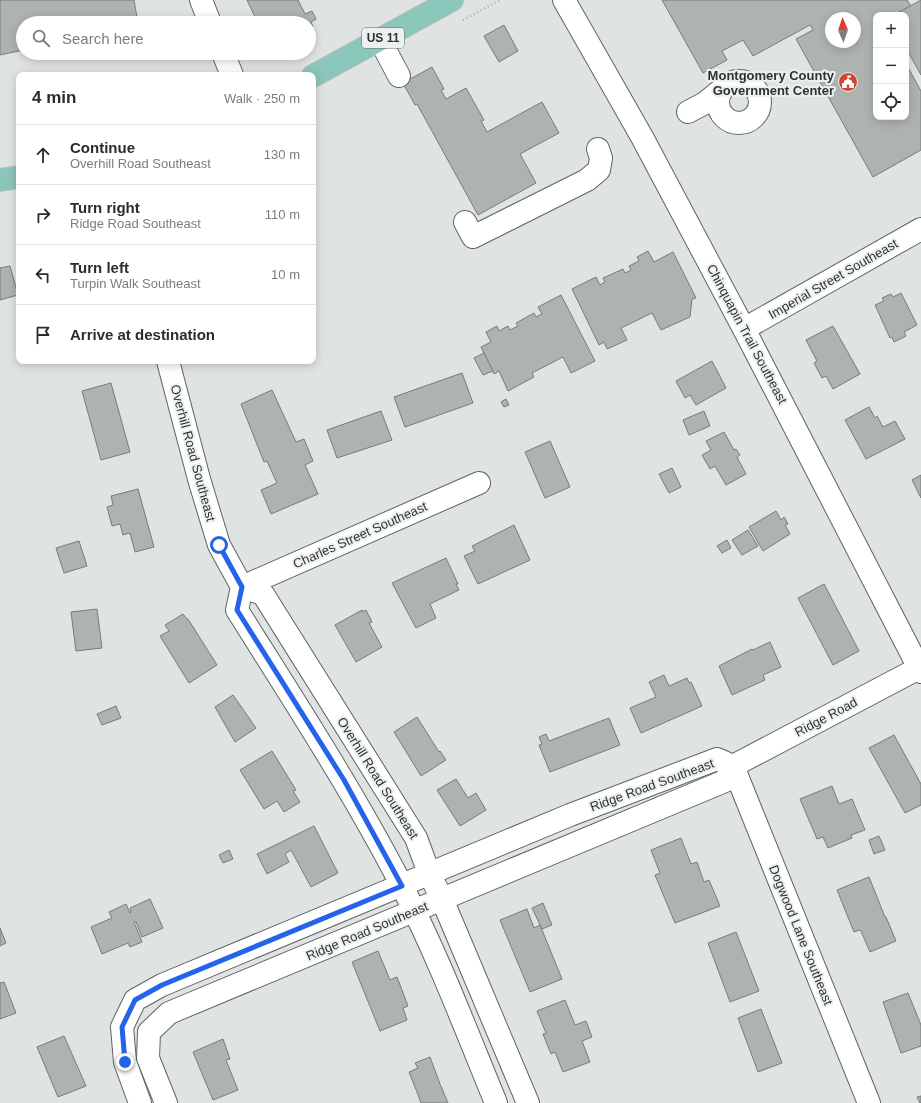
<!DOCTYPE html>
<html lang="en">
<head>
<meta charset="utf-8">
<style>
	:root { --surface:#fff; --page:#f7f7f7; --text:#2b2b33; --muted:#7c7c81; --line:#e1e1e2 }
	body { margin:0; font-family:Arial,sans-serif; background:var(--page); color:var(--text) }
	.controls { position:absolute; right:12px; top:12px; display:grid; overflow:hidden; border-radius:8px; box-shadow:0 2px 10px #0003 }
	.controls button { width:36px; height:36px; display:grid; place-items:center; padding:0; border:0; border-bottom:1px solid var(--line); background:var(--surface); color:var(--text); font:20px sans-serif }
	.compass { position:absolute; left:825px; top:12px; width:36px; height:36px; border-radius:50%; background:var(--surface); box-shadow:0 2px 10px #0003; rotate:358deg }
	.stop { position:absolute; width:12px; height:12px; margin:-9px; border:3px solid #2563eb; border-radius:50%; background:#fff }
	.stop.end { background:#2563eb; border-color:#fff; box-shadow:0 1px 4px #0008 }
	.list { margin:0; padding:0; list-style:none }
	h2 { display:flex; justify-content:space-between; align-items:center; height:52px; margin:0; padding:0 16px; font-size:17px }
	h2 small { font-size:13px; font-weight:400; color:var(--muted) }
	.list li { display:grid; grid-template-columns:26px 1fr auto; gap:12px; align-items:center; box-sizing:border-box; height:60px; padding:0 16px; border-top:1px solid var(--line) }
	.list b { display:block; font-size:15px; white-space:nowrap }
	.list p { margin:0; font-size:13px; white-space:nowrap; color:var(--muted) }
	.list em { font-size:13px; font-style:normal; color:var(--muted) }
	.icon { flex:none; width:22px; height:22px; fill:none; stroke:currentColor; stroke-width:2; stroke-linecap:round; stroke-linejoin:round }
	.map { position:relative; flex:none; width:921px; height:1103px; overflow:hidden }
	.search { position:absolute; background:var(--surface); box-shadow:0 2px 10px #0003; left:16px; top:16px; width:300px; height:44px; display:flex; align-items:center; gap:10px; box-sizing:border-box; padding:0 14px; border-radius:22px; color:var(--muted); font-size:15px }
	.panel { position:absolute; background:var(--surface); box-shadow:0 2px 10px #0003; left:16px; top:72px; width:300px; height:292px; border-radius:8px }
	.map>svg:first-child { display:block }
	.building { fill:#aeb3b1; stroke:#777b7a; fill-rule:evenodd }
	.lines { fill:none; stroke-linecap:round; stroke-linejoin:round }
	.minor-casing { stroke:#5e6362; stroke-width:24 }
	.major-casing { stroke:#bcbdbd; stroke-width:24 }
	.path { stroke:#a8acab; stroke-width:2.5; stroke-dasharray:1 3; stroke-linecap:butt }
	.minor { stroke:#fff; stroke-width:22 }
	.major { stroke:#8bc6bb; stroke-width:22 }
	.route { stroke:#2563eb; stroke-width:5 }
	.labels { text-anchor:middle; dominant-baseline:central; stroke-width:4; stroke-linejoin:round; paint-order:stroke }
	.shield { fill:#ecf1f0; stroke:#686b6a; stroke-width:1 }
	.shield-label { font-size:12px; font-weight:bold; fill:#2f3231 }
	.poi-label { font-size:13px; font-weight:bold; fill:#2f3231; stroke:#ecf1f0; text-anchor:end }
	.street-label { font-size:13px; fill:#2f3231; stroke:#ecf1f0 }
</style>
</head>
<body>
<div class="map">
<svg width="921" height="1103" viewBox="0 0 921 1103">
	<rect width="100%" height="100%" fill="#dfe4e3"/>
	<!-- building -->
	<g class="building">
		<path d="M0 0H134L137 17 105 23H23V50L0 55Z"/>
		<path d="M247 0H298L305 14 312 11 316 19 311 22 313 27 309 28V23H258Z"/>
		<path d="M662 0H907L911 6 894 15H876V117H906V64L921 91V150L873 177 796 39 813 30 810 25 753 56 743 40 722 51 727 60 703 73ZM831 18H855V42H831Z"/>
		<path d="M921 0V75L906 48V15H894Z"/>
		<path d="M504 25 518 51 499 62 484 36Z"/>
		<path d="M432 67 444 89 441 90 446 99 466 88 484 120 481 121 487 132 542 102 559 133 520 154 536 183 478 215 417 104 415 105 403 83Z"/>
		<path d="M648 251 654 262 673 252 696 298 692 299 690 317 661 330 652 313 621 328 627 340 607 349 604 342 599 345 572 289 596 277 600 285 605 282 603 278 623 269 625 273 631 270 629 266 639 261 637 257Z"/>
		<path d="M10 266 18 295 0 300V268Z"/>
		<path d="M901 293 917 325 904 332 906 336 894 342 892 337 890 338 875 305 884 301 882 298 891 294 893 297Z"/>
		<path d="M561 295 595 361 571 373 563 357 532 373 534 377 508 391 499 371 494 374 481 347 491 342 486 332 497 326 499 331 508 326 510 330 518 326 516 323 534 313 536 317 542 314 538 307Z"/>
		<path d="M833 326 860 374 833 389 826 376 822 378 814 363 817 361 806 340Z"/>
		<path d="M484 353 493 371 483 375 474 358Z"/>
		<path d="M712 361 726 388 696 405 690 395 685 398 676 381Z"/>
		<path d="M462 373 473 403 405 427 394 397Z"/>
		<path d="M111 383 130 452 101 460 82 391Z"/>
		<path d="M272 390 296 442 304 439 313 461 305 465 318 494 271 514 261 490 277 483 267 461 264 462 241 404Z"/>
		<path d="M506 399 509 405 504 407 501 402Z"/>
		<path d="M869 407 875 418 877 416 883 427 895 421 905 439 866 459 845 420Z"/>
		<path d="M381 411 392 440 337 458 327 430Z"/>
		<path d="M704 411 710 426 689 435 683 420Z"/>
		<path d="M724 432 734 450 736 449 740 455 737 457 746 474 726 485 715 466 710 469 702 455 711 450 706 441Z"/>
		<path d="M550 441 570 487 545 498 525 452Z"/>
		<path d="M672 468 681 487 669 493 659 474Z"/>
		<path d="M921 475V498L912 480Z"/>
		<path d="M138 489 154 547 135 552 130 533 123 535 120 524 112 526 107 507 113 505 111 496Z"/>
		<path d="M776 511 781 520 784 517 788 524 785 525 790 534 763 551 749 527Z"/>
		<path d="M514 525 530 560 478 584 464 556 475 551 472 546Z"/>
		<path d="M748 530 758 546 742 555 732 540Z"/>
		<path d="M727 540 731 548 722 553 717 546Z"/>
		<path d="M79 541 87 566 64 573 56 548Z"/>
		<path d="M446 558 458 584H456L459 590 430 604 436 618 416 628 392 583Z"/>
		<path d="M824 584 859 651 833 665 798 598Z"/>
		<path d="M97 609 102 648 76 651 71 612Z"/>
		<path d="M362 610V612L366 610 372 622 369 623 382 647 356 662 335 625Z"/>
		<path d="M183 614 187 619H188L217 665 189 683 160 636 169 631 165 625Z"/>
		<path d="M770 642 781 667 763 675 765 680 732 695 719 666 752 649 753 650Z"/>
		<path d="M664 675 669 686 687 678 689 683 691 682 702 706 641 733 630 708 656 697 649 682Z"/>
		<path d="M233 695 256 728 235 742 215 707Z"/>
		<path d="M116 706 121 718 102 725 97 714Z"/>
		<path d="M417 717 439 752 440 751 446 760 421 776 394 732Z"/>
		<path d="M609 718 620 745 550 772 539 745 542 744 539 737 546 734 549 741Z"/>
		<path d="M894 735 921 784V805L905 813 869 748Z"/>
		<path d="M272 751 296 790 293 791 300 802 284 812 277 801 264 809 240 770Z"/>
		<path d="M456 779 468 798 476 793 486 810 460 826 437 790Z"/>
		<path d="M832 786 839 804 852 799 865 830 851 835 852 838 828 848 823 837 817 839 800 799Z"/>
		<path d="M314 826 338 873 311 887 291 850 285 854 289 862 267 874 257 854Z"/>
		<path d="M879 836 885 850 874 854 869 840Z"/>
		<path d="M681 838 691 864 697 862 704 882 709 880 720 906 675 923 655 875 660 873 651 850Z"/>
		<path d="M229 850 233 859 223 863 219 855Z"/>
		<path d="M869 877 885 917H886L896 941 870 952 861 931 860 930 854 932 837 890Z"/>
		<path d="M150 899 163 928 142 937 136 922H134L142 942 130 947 128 943 102 954 91 927 112 918 109 912 126 904 130 913 131 912 130 908Z"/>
		<path d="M543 903 552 925 542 929 532 908Z"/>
		<path d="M527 909 534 928 540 925 562 979 530 992 500 920Z"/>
		<path d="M0 928 6 943 0 946Z"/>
		<path d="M736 932 759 991 730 1002 708 943Z"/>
		<path d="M378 951 390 980 397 977 408 1006 403 1008 407 1020 380 1031 352 962Z"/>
		<path d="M4 982 16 1013 0 1019V983Z"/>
		<path d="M908 993 921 1025V1046L901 1053 883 1002Z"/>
		<path d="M565 1000 575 1025 586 1021 592 1037 582 1041 590 1062 563 1072 555 1052 551 1054 543 1034 546 1033 537 1011Z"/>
		<path d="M761 1009 782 1063 758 1072 738 1018Z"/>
		<path d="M64 1036 86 1086 58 1097 37 1047Z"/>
		<path d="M223 1039 230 1059 226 1060 238 1090 213 1100 193 1052Z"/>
		<path d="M430 1057 440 1084 448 1103H421L417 1092 409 1072 418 1068 415 1063Z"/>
		<path d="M921 1096V1103H920L917 1097Z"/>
	</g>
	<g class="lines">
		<!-- minor casing -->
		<g class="minor-casing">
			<g id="minor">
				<path d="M201 0 210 23"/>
				<path d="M564 0 642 137 744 329 921 672"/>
				<path d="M380 40 399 76"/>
				<path d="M223 53 232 75"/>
				<circle cx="739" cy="102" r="21"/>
				<path d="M688 112 705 103 721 90"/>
				<path d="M465 222 473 237 587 180 599 170 601 158 598 149"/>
				<path d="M744 329 921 229"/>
				<path d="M168 361 199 479 219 545 242 587 237 610C294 701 353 791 402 886 438 956 466 1030 496 1103"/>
				<path d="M242 587 263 594 416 838 429 873 442 899 528 1103"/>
				<path d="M242 587 479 483"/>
				<path d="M733 766 869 1103"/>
				<path d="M733 766 919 668"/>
				<path d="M140 1103 125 1062 122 1027 135 1000 162 985 570 815 717 759 733 766"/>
				<path d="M166 1103 148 1058 149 1032 169 1013 725 781 733 766"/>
			</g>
		</g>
		<!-- major casing -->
		<g class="major-casing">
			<g id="major">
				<path d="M313 76 452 0"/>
				<path d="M0 180 19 177"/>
			</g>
		</g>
		<!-- path -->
		<path class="path" d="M463 20 500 0"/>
		<!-- minor -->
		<use href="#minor" class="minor"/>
		<!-- major -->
		<use href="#major" class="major"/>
	</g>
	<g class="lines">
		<!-- route -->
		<path class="route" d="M125 1062 122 1027 135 1000 162 985 402 886 344 780 237 610 242 587 219 545"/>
	</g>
	<!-- icons -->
	<defs>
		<g id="civic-disc" transform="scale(1)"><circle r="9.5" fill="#d34539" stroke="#ecf1f0"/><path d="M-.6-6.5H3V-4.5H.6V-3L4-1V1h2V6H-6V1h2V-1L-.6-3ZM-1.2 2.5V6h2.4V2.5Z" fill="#fff"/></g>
	</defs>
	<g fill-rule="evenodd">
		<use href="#civic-disc" x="848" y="82"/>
	</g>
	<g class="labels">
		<!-- shield labels -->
		<rect class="shield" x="362" y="28" width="42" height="20" rx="3"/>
		<g class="shield-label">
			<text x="383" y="38">US 11</text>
		</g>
		<!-- poi labels -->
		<g class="poi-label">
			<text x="834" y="75">Montgomery County<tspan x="834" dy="15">Government Center</tspan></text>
		</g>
		<!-- street labels -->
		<g class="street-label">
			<text transform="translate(833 279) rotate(-30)">Imperial Street Southeast</text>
			<text transform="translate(747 334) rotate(62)">Chinquapin Trail Southeast</text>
			<text transform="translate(193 453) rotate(75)">Overhill Road Southeast</text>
			<text transform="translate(360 535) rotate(-24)">Charles Street Southeast</text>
			<text transform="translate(826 717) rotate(-28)">Ridge Road</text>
			<text transform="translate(378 778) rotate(58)">Overhill Road Southeast</text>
			<text transform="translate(652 785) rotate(-20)">Ridge Road Southeast</text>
			<text transform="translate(367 931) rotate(-23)">Ridge Road Southeast</text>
			<text transform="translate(801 935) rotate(68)">Dogwood Lane Southeast</text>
		</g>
	</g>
</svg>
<div class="controls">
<button>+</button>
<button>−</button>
<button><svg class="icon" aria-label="locate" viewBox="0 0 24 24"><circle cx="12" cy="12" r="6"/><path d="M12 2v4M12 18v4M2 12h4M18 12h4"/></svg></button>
</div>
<svg class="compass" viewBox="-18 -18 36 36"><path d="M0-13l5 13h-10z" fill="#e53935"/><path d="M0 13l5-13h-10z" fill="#7c7c81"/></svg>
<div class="stop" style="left:219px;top:545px"></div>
<div class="stop end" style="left:125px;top:1062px"></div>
<div class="search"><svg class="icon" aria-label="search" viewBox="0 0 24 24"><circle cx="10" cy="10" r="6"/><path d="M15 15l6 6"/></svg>Search here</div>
<section class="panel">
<h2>4 min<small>Walk · 250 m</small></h2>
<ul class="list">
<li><svg class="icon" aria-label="ahead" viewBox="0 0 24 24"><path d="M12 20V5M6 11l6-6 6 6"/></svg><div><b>Continue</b><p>Overhill Road Southeast</p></div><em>130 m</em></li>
<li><svg class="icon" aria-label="right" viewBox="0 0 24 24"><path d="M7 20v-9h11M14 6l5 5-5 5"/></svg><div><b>Turn right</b><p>Ridge Road Southeast</p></div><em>110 m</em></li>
<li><svg class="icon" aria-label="left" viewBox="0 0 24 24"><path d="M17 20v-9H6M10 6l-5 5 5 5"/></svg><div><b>Turn left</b><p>Turpin Walk Southeast</p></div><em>10 m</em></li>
<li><svg class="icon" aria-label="arrive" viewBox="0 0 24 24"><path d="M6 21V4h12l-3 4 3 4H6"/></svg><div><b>Arrive at destination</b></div></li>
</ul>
</section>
</div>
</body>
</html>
